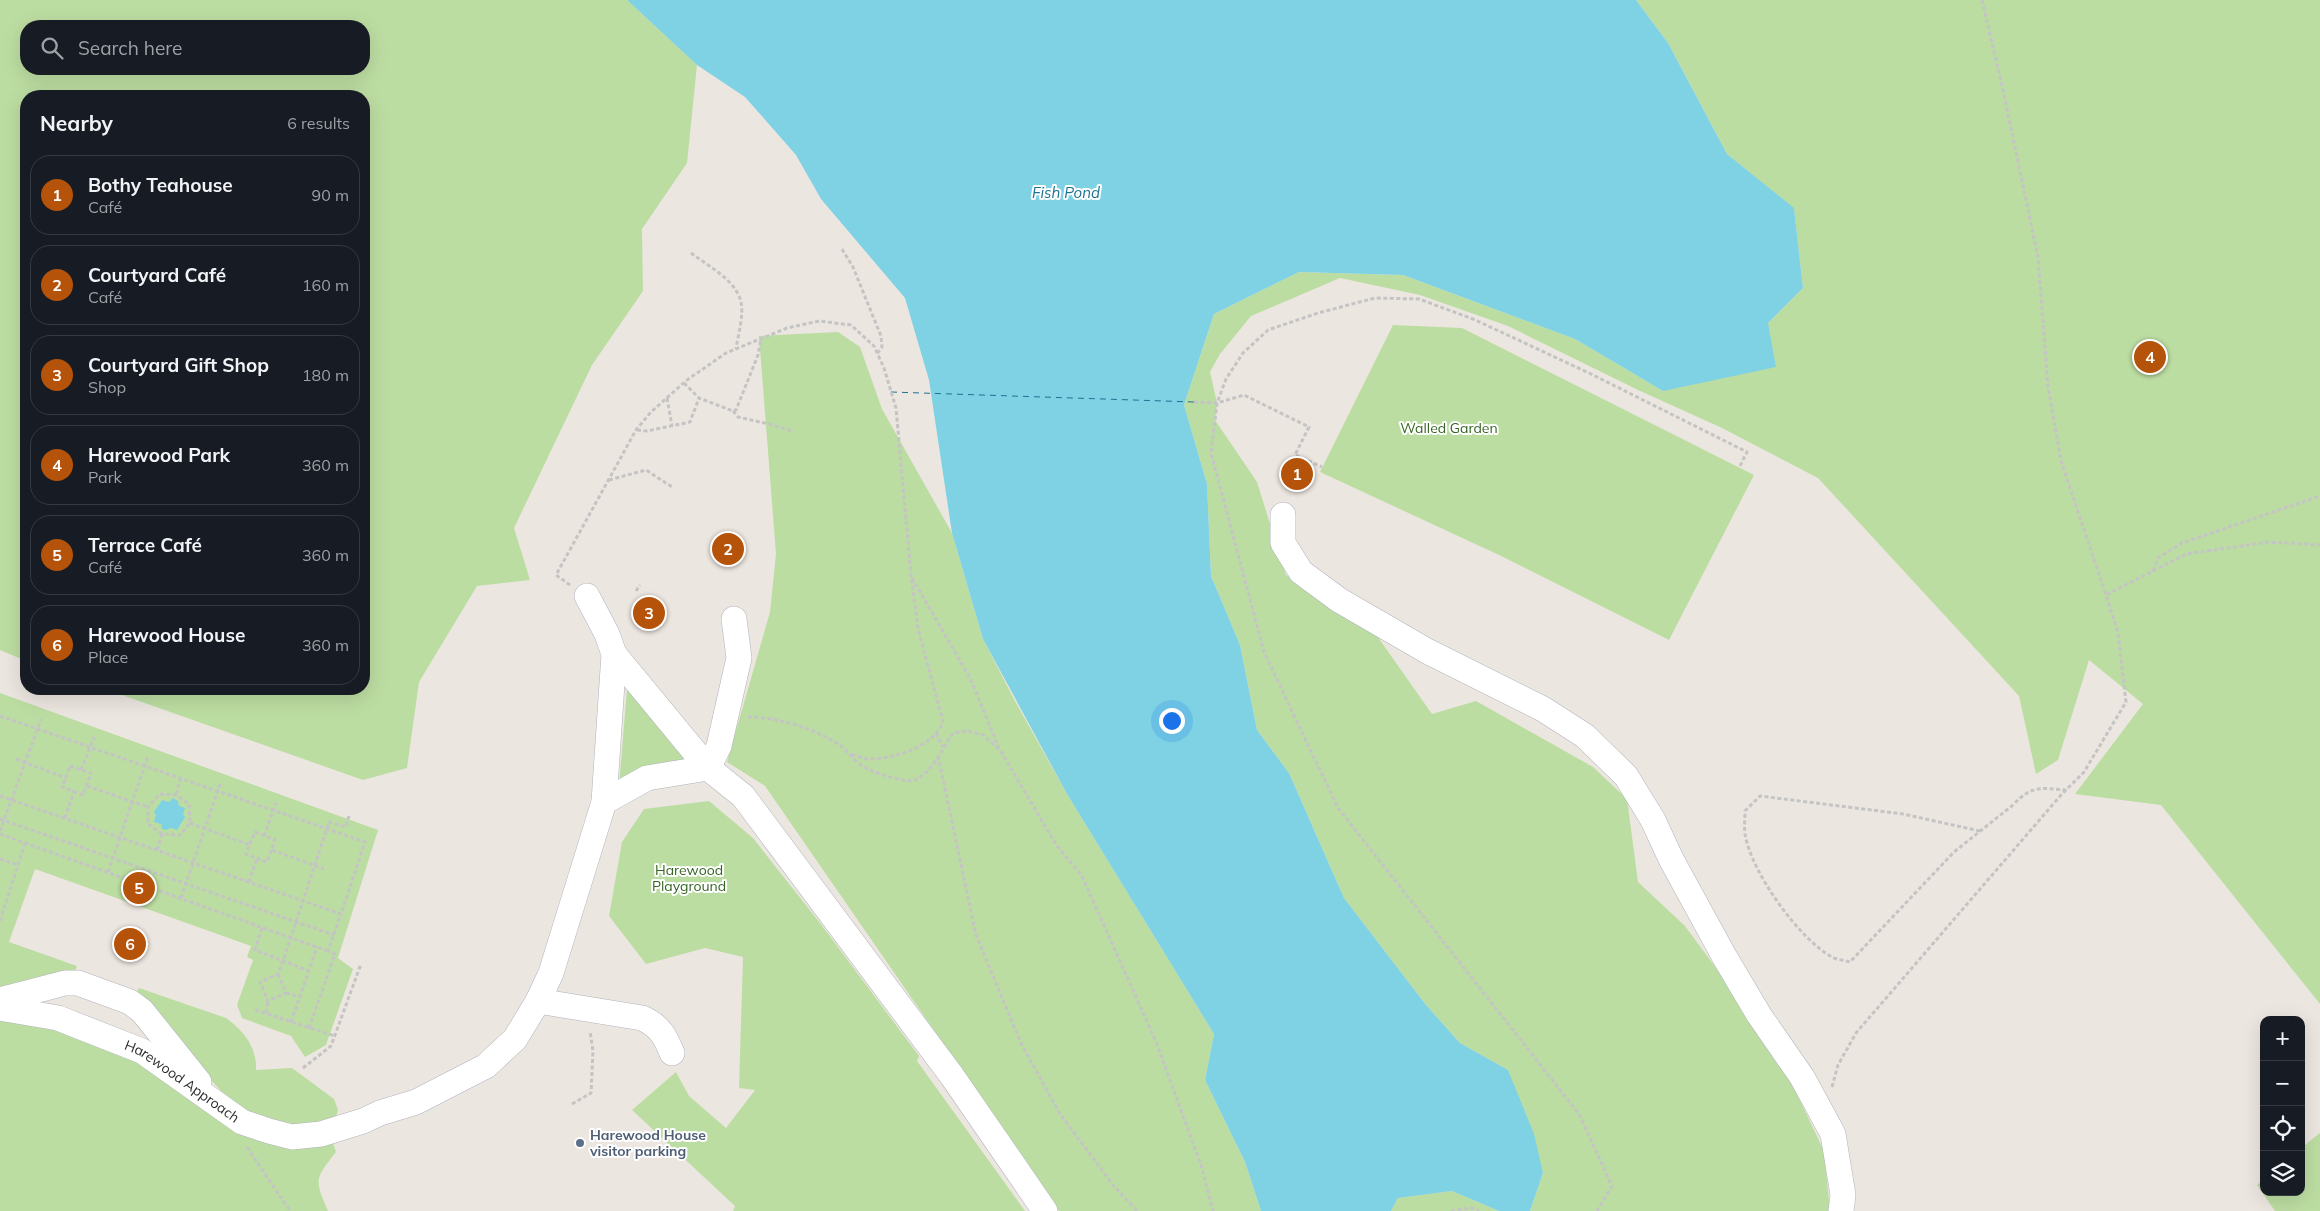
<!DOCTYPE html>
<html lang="en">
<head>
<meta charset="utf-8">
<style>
	:root { --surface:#171b24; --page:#242831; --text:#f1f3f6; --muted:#9ea1a6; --line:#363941; --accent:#b45309 }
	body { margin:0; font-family:Mulish,sans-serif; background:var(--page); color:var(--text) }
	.controls { position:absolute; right:15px; bottom:15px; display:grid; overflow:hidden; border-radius:10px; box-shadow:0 5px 20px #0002 }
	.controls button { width:45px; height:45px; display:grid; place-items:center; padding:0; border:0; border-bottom:1px solid var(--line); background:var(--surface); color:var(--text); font:25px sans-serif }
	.you { position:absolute; left:1171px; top:720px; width:18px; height:18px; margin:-12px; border:4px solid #fff; border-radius:50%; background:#1a73e8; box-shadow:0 0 0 8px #1a73e833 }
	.badge { display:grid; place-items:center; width:32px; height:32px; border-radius:50%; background:var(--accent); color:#fff; font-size:16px; font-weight:700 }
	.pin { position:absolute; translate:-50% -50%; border:2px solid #fff; box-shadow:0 1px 5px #0006 }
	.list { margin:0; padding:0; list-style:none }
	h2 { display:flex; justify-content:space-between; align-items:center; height:65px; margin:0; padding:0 20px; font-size:21px }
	h2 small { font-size:16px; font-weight:400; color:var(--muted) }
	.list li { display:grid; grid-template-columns:32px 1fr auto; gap:15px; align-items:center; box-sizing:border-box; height:80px; margin:0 10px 10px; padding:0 10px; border:1px solid var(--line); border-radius:20px }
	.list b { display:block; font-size:19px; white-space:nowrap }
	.list p { margin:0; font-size:16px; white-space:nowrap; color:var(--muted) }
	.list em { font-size:16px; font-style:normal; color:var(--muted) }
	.icon { flex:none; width:28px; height:28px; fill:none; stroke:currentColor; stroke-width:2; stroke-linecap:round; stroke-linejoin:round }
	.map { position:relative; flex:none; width:2320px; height:1211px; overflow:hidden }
	.search { position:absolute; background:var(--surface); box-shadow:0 5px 20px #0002; left:20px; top:20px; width:350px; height:55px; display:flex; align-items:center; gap:12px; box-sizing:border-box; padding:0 18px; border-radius:20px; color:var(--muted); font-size:19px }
	.panel { position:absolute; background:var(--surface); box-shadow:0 5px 20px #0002; left:20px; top:90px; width:350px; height:605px; border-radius:20px }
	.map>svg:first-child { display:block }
	.green { fill:#bcdda2; fill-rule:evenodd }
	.water { fill:#7ed2e4 }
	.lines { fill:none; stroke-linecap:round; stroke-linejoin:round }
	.ferry { stroke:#1b7392; stroke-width:1; stroke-dasharray:6 5; stroke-linecap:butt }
	.minor-casing { stroke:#b1b3bb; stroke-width:26 }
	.path { stroke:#c4c4c4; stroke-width:3; stroke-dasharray:4 2.5; stroke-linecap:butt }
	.minor { stroke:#fff; stroke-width:25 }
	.service-dot { fill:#5c6f8a; stroke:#fff; stroke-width:2 }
	.labels { text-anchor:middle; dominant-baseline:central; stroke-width:4; stroke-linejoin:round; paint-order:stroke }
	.park-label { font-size:14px; fill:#356422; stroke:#fff }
	.street-label { font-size:14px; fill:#2c2c2c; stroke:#fff }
	.service-label { font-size:14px; font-weight:bold; fill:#4e5e75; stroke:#fff; text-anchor:start }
	.water-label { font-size:15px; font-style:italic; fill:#1b7392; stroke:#fff }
</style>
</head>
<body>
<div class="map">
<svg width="2320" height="1211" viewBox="0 0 2320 1211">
	<rect width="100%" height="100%" fill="#ece6e0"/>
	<!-- green -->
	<g class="green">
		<path d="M0 0H627L697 65 687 163 642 229 643 291 592 365 514 528 530 580 477 586 419 682 407 768 363 780 105 689H364V96H26V661L0 650ZM26 26H364V69H26Z"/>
		<path d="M1636 0H2320V1004L2161 805 2075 794 2143 704 2089 660 2058 760 2036 774 2019 696 1818 478 1722 428 1638 390 1508 326 1420 295 1340 278 1251 316 1220 354 1210 372 1217 403 1215 420 1257 482 1286 575 1375 633 1432 714 1476 701 1593 767 1627 799 1638 882 1685 926 1775 1048 1824 1151 1830 1211H1530L1543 1173 1508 1070 1460 1043 1426 1005 1344 898 1289 773 1257 730 1240 645 1211 576 1207 484 1184 405 1214 314 1299 272 1403 275 1575 339 1663 391 1768 323 1803 288 1794 209 1727 154 1668 43Z"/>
		<path d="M1393 325 1462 328 1754 475 1669 640 1499 555 1320 472Z"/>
		<path d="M838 332 860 347 882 409 952 533 983 639 1015 701 1067 794 1214 1034 1205 1080 1245 1162 1261 1211H1059L765 786 727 762 770 612 776 554 759 336Z"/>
		<path d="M627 689 692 757 619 786Z"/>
		<path d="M0 693 378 830 338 958 353 969 326 1045 305 1057 291 1036 242 1018 237 1005 253 960 247 957 251 946 35 869 9 942 77 966 74 975 0 993Z"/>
		<path d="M709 801 753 838 820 923 919 1056 917 1061 1025 1211H733L735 1206 632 1110 676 1072 689 1096 726 1128 755 1090 739 1088 743 957 705 948 646 964 609 916 622 842 644 809Z"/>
		<path d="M139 988 226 1018C244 1031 257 1047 256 1070L292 1068 334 1099 338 1110 335 1120 293 1127 250 1115 230 1101 135 996Z"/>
		<path d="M0 1018 66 1029 146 1064 226 1123 333 1143 336 1152C315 1179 314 1179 328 1211H0Z"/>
		<path d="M2320 1133V1211H2275L2257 1185 2264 1179V1192H2301V1148Z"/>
		<path d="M1452 1191 1499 1211H1391L1398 1198Z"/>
	</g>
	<!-- water -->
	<g class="water">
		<path d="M627 0H1636L1668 43 1727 154 1794 208 1803 288 1768 323 1776 367 1663 391 1575 339 1403 275 1299 272 1214 314 1184 405 1207 484 1211 576 1240 645 1257 730 1289 773 1344 898 1426 1005 1460 1043 1508 1070 1534 1134 1543 1173 1530 1211H1499L1452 1191 1398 1198 1391 1211H1261L1245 1162 1205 1080 1214 1034 1067 794 983 639 952 533 929 380 905 298 821 199 796 155 745 97 697 65Z"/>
		<path d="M173 798 178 801 179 806 185 808 183 814 185 817 177 830 171 828 166 830 162 829 161 824 154 822 156 815 154 812 162 800 169 802Z"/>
	</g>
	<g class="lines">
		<!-- ferry -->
		<path class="ferry" d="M891 392 1194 402"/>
		<!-- minor casing -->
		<g class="minor-casing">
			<g id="minor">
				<path d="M1283 515V543L1301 572 1339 600 1427 651 1543 709 1585 736 1626 776 1653 820 1671 859 1724 956 1759 1015 1802 1077 1833 1134 1843 1195 1841 1211"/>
				<path d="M587 596 607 634 614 654 604 802"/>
				<path d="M614 654 708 768 719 746 739 658 734 619"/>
				<path d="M0 1000 65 983H78L130 1002 142 1011 199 1082"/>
				<path d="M538 1001 642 1018C660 1026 665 1036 672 1053"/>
				<path id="s1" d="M0 1008 58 1018 142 1051 242 1122 269 1131 292 1137 321 1134 363 1121 380 1113 416 1102 486 1066 515 1039 538 1001 551 973 604 802 647 778 708 768 743 796 952 1076 1045 1211"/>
			</g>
		</g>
		<!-- path -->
		<g class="path">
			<path d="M1982 0 2003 90 2038 257 2048 387 2061 461 2106 595"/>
			<path d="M842 249 853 267 881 336 882 347 877 354"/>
			<path d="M691 253C708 266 736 280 741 302 744 316 738 335 736 349"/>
			<path d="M684 383 699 398 733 411 736 410 758 355 761 339"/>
			<path d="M667 398 672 426"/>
			<path d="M1194 402 1217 403 1244 395 1309 427 1295 455 1322 467"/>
			<path d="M733 411 738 417 773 425 794 432"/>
			<path d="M637 430 647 431 690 422 699 398"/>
			<path d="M609 480 646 470 672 487"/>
			<path d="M2153 571 2158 558 2182 543 2320 496"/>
			<path d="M912 578 970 678 999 748"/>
			<path d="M570 585 556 575 636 430 651 412 687 380 726 353 787 328 819 321 851 325 874 346 884 368 896 408 911 575 918 628 943 722C933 747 894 759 868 759 862 758 855 755 849 754"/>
			<path d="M636 591 640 585"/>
			<path d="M0 716 365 842 341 914 0 796"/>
			<path d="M748 717C777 717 813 728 838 744 848 750 854 762 864 767 873 772 906 784 915 780 933 772 942 749 953 733L967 731 983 735 1000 750 1057 846 1082 876 1156 1042 1201 1165 1213 1211"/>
			<path d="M936 733 943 747"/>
			<path d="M938 756 976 935 1021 1043 1060 1114 1114 1186 1137 1211"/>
			<path d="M16 759 66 778"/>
			<path d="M70 766 91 773 83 795 62 787Z"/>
			<path d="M81 770 94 737"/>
			<path d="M87 786 148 807"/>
			<path d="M160 794 176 795 189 804 190 823 180 835 162 834 148 824V807Z"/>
			<path d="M176 794 181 778"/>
			<path d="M65 818 74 791"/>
			<path d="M0 819 334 935"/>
			<path d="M190 823 250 845"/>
			<path d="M0 831 41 719"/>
			<path d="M1980 831 1903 814 1760 796 1745 811C1745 819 1744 827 1745 834 1751 872 1799 939 1832 957 1837 960 1844 960 1850 962L1954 852 2013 805C2032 785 2040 788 2066 790"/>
			<path d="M255 832 275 840 267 862 246 854Z"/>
			<path d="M0 834 328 951"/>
			<path d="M264 836 276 803"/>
			<path d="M157 850 162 834"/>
			<path d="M272 850 324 869"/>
			<path d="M0 859 18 865"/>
			<path d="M108 872 148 756"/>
			<path d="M249 882 257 858"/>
			<path d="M181 898 220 784"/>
			<path d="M0 921 25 843"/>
			<path d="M262 928 255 950 309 971"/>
			<path d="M278 974 286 993 268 1001 260 982 278 974 283 961 329 822 346 827 349 816"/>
			<path d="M286 993 300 997"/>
			<path d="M255 1010 335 1036"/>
			<path d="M266 1013 268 1001"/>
			<path d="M291 1022 317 947"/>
			<path d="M309 1028 335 954 328 951 341 914"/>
			<path d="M303 1068 331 1046 361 964"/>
			<path d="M1832 1087 1838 1065 1856 1033 2061 795 2084 772 2126 702 2118 633 2106 595 2186 554 2269 542 2320 545"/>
			<path d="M572 1104 591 1093 593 1051 590 1031"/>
			<path d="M247 1147 290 1211"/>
			<path d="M1451 1211 1471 1208 1479 1211"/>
			<path d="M1597 1211 1612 1186 1579 1114 1338 808 1264 652 1211 453 1217 403 1226 379 1243 353 1268 330 1318 313 1375 298 1419 299 1473 319 1589 373 1747 452 1739 468"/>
		</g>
		<!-- minor -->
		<use href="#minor" class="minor"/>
	</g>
	<!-- markers -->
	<circle class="service-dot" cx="580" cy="1143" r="5"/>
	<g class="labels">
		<!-- park labels -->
		<g class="park-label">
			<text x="1449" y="428">Walled Garden</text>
			<text x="689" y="870">Harewood<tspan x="689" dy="16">Playground</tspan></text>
		</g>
		<!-- street labels -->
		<g class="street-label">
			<text stroke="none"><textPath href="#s1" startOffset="199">Harewood Approach</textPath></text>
		</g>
		<!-- service labels -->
		<g class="service-label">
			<text x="590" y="1135">Harewood House<tspan x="590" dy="16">visitor parking</tspan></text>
		</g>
		<!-- water labels -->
		<g class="water-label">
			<text x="1066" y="192">Fish Pond</text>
		</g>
	</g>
</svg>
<div class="controls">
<button>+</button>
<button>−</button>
<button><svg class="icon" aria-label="locate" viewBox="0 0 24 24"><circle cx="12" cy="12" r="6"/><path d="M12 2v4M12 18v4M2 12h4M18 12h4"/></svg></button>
<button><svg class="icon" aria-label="layers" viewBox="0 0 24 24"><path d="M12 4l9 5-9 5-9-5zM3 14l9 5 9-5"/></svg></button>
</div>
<div class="you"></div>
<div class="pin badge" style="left:1297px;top:474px">1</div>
<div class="pin badge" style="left:728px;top:549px">2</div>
<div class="pin badge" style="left:649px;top:613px">3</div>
<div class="pin badge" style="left:2150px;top:357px">4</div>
<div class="pin badge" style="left:139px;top:888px">5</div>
<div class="pin badge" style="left:130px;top:944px">6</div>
<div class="search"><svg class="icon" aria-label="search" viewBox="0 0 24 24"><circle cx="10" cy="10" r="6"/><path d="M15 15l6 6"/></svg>Search here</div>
<section class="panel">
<h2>Nearby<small>6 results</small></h2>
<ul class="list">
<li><span class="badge">1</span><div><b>Bothy Teahouse</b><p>Café</p></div><em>90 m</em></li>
<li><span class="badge">2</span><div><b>Courtyard Café</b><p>Café</p></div><em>160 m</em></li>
<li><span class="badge">3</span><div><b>Courtyard Gift Shop</b><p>Shop</p></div><em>180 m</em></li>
<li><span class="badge">4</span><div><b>Harewood Park</b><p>Park</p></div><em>360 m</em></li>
<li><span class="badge">5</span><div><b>Terrace Café</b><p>Café</p></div><em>360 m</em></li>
<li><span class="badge">6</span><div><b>Harewood House</b><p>Place</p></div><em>360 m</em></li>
</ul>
</section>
</div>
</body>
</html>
